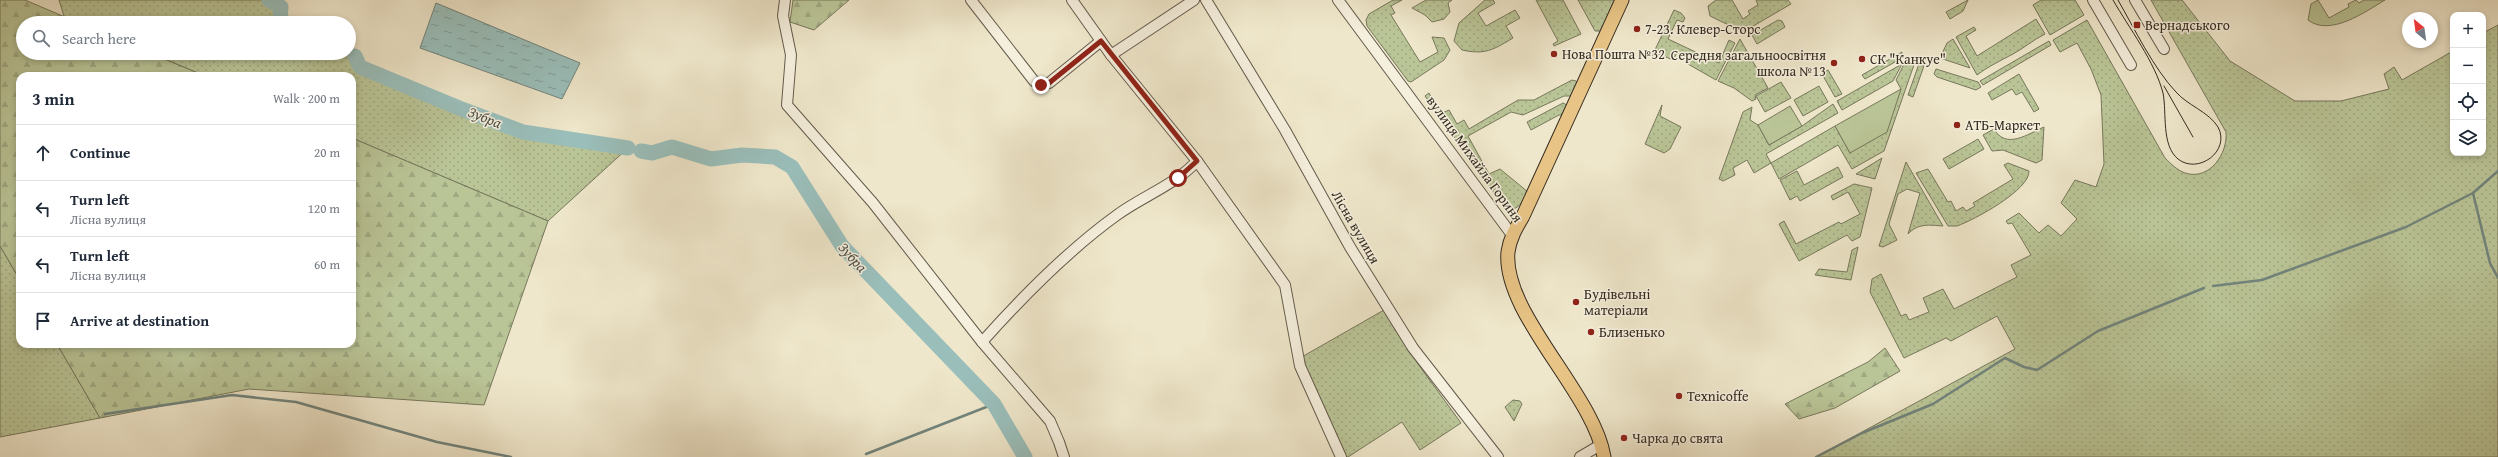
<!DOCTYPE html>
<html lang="en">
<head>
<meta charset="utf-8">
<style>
	:root { --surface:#fff; --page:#f6f6f7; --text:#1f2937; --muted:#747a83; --line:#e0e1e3 }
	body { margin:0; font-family:"Gentium Book Plus",serif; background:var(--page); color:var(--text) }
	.controls { position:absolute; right:12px; top:12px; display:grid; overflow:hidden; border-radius:8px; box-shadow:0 2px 6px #0003 }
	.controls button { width:36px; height:36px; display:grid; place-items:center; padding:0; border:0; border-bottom:1px solid var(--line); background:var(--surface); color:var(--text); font:20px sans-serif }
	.compass { position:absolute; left:2402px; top:12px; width:36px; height:36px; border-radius:50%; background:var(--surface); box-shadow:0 2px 6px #0003; rotate:331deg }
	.stop { position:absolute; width:12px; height:12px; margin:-9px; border:3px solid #8f2418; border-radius:50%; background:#fff }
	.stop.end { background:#8f2418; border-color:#fff; box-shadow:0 1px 4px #0008 }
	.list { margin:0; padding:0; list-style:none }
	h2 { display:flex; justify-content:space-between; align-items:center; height:52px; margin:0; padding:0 16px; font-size:17px }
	h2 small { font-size:13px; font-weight:400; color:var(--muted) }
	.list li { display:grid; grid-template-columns:26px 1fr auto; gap:12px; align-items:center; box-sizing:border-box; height:56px; padding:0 16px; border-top:1px solid var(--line) }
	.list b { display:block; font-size:15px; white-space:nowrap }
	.list p { margin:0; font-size:13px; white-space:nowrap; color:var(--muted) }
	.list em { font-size:13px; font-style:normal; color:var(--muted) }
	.icon { flex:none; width:22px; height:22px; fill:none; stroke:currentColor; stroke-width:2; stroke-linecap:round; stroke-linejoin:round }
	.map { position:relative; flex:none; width:2498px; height:457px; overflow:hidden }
	.search { position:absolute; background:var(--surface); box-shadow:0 2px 6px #0003; left:16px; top:16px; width:340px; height:44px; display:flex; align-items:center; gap:10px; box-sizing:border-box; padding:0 14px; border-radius:22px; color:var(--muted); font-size:15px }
	.panel { position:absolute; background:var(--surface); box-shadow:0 2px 6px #0003; left:16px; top:72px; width:340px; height:276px; border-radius:12px }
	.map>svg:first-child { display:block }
	.grass { fill:url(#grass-dots); stroke:#77785c }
	.forest { fill:url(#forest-firs); stroke:#77785c }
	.park { fill:#bac597; stroke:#77785c }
	.water { fill:url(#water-ripples); stroke:#71847d }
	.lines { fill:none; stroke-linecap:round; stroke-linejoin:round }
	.stream { stroke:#71847d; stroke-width:2.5 }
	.river { stroke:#9abfbb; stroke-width:15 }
	.minor-casing { stroke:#635a4b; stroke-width:12 }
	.major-casing { stroke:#342b20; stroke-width:15 }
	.minor { stroke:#f5efdd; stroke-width:10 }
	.major { stroke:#e8c486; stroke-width:13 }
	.tram { stroke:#342b20; stroke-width:1 }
	.route { stroke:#8f2418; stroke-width:5 }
	.poi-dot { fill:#8f2418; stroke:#f5efdd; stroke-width:1.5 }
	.labels { text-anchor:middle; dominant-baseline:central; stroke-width:3; stroke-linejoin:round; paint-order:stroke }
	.poi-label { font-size:14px; fill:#342b20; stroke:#f5efdd; text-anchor:start }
	.street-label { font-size:14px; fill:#342b20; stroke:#f5efdd }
	.water-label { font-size:15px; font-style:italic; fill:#4e5047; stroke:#f5efdd }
</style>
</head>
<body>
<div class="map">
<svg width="2498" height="457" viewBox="0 0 2498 457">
	<defs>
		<pattern id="grass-dots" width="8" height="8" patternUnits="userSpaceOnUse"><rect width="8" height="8" fill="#bac597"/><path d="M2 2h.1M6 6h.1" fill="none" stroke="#a0a982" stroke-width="1.8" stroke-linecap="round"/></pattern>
		<pattern id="forest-firs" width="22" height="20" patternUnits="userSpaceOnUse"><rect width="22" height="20" fill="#bac597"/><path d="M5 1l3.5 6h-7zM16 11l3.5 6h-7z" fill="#a0a982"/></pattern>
		<pattern id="water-ripples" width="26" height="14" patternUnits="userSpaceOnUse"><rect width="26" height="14" fill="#9abfbb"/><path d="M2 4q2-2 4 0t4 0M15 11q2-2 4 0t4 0" fill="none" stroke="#7e9b98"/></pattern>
	</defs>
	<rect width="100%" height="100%" fill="#efe7cb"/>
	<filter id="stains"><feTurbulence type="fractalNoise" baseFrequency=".005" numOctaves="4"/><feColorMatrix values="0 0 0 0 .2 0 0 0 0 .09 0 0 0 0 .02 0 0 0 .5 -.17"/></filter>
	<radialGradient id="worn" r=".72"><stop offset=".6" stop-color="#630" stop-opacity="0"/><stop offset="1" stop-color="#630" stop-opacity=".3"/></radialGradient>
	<!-- grass -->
	<g class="grass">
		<path d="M59 0H269L281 7 280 19 286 23H79L64 16Z"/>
		<path d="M1393 0H1402L1391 6 1395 13 1391 15 1420 62 1438 52 1432 37 1444 38 1450 50 1444 60 1411 82 1408 81 1367 26 1366 20 1369 14Z"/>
		<path d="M1426 0H1452L1448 3 1450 12 1444 19 1432 22 1425 15 1412 8Z"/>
		<path d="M1485 0H1493L1495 3 1478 13 1486 26 1515 10 1520 18 1506 26 1513 38C1493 50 1485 55 1462 50L1454 41 1459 23Z"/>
		<path d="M1536 0H1563L1581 34 1554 46 1553 44 1558 41Z"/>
		<path d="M1578 0H1619L1604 31H1595Z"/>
		<path d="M1716 0H1732L1743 19 1750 14 1748 11 1758 5 1756 0H1788L1791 4 1743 32 1710 16 1708 6Z"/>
		<path d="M1968 0 1963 11 1950 19 1946 12Z"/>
		<path d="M2041 0H2075L2084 15 2050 35 2033 5Z"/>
		<path d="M2151 0H2182L2230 61 2295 101H2341L2389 89 2384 74 2394 67 2402 80 2453 51V153H2483V33L2498 25V457H1816L2015 349 1997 316 1951 341 1946 338 1904 358 1870 292 1872 279 1881 274 1901 316 1906 314 1909 320 1929 312 1923 298 1943 289 1954 309 2017 277 2011 265 2031 255 2012 223 2008 224 2006 221 2019 213 2039 233 2048 225 2061 236 2077 219 2061 203 2075 180 2096 187 2104 164 2101 95 2091 69 2077 43 2060 52 2053 40 2087 20 2165 158C2171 164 2177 170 2185 173 2210 181 2228 153 2226 132Z"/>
		<path d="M1674 10 1681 13 1685 18 1683 22 1677 20 1668 39 1719 63 1729 40 1735 43 1716 80 1688 64 1690 60 1677 53 1673 60 1659 54 1652 56Z"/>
		<path d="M2036 19 2045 34C2033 40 2024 48 2013 54 2000 61 1989 66 1977 75L1956 37 1974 27 1976 30 1966 36 1977 56Z"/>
		<path d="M1778 20 1782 21 1785 27 1757 44 1752 35Z"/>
		<path d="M1740 39 1768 88 1755 95 1756 99 1752 101 1734 88 1718 81Z"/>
		<path d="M1953 39 1970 68 1940 58 1947 43Z"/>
		<path d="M2049 41 2051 45 1983 85 1980 81Z"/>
		<path d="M349 51 355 56 360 67 459 108 523 132 628 148 548 221 352 138V76H205L150 53Z"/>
		<path d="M1902 52V58L1865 79 1862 75Z"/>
		<path d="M1907 58 1913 59 1915 62 1884 151 1852 169 1838 145 1779 179 1771 163 1754 173 1747 160 1733 168 1735 175 1723 181 1719 179 1743 112 1752 107 1750 120 1758 125 1769 145 1802 126 1833 104 1838 113 1766 154 1771 163 1835 126 1850 153 1901 89 1896 80Z"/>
		<path d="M1920 61 1925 63 1913 97 1908 95Z"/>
		<path d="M1902 64 1893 81 1842 110 1837 101Z"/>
		<path d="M1936 69 1978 82 1981 87 1976 90 1937 77 1934 74Z"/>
		<path d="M1828 70 1842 94 1835 97 1822 74Z"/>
		<path d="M2019 74 2039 109 2034 112 2022 92 2016 95 2012 89 1992 100 1988 93Z"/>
		<path d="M1572 80 1576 81 1579 84 1573 96H1564L1523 115 1511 112 1468 136 1489 174 1500 169 1528 192C1521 204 1515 216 1502 204L1425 96 1429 93 1440 114 1449 110 1457 124 1464 120 1469 129 1518 100H1534Z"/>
		<path d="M1781 82 1791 98 1765 112 1756 96Z"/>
		<path d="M1819 86 1828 102 1803 116 1794 100Z"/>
		<path d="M1563 103 1569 106 1565 115H1559L1531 130 1527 122Z"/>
		<path d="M1662 105 1660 116 1681 127 1670 149 1664 153 1645 144Z"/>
		<path d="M2044 127 2042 160 2036 163 2003 150 1992 151 1983 135 1994 129C2006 150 2028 134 2044 127Z"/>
		<path d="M1978 139 1984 149 1949 169 1943 159Z"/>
		<path d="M1882 158 1875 179 1856 174Z"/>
		<path d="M1906 162 1943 226C1929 225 1918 223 1908 234L1920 193 1907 189 1898 194 1889 224 1897 240 1883 247 1879 246Z"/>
		<path d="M2008 163 2029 171C2030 190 1974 220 1957 226H1948L1916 173 1928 169 1948 202 1951 201 1956 211 1963 207 1966 211 1975 206 1973 203 2013 179 2004 165Z"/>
		<path d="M1838 167 1843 177 1800 201 1797 196 1790 200 1780 180 1797 171 1804 185Z"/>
		<path d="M1854 184 1872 188 1860 237 1852 241 1847 235 1799 261 1779 224 1784 221 1796 244 1839 222 1841 224 1860 214 1848 192 1833 200 1831 196Z"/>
		<path d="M0 246 20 280V344H57L100 418 0 437Z"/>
		<path d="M1858 247 1851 280 1815 275 1819 269 1847 272 1852 250Z"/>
		<path d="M1384 310 1418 364 1461 423 1420 450 1402 422 1348 457H1344L1300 358Z"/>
		<path d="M1513 400 1520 401 1522 404 1514 421 1505 407Z"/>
	</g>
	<!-- forest -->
	<g class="forest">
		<path d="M0 0H25L79 23H23V53H150L205 76H20V280L0 246Z"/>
		<path d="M793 0H849L814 30 790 22Z"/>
		<path d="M352 138 548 221 484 405 249 389 100 418 57 344H352Z"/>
		<path d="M1885 348 1900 371 1835 408 1799 419 1785 404 1868 362Z"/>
	</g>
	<!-- park -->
	<g class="park">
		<path d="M2318 0 2329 18 2349 7 2348 4 2356 0 2359 3 2364 0H2385C2365 12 2330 37 2308 20L2311 4Z"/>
		<path d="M1901 89 1887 132 1850 153 1835 126Z"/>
		<path d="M1790 106 1802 126 1769 145 1758 125Z"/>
	</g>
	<!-- water -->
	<path class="water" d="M436 3 580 63 562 99 420 48Z"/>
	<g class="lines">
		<!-- stream -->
		<g class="stream">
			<path d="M2473 193 2490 263 2498 278"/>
			<path d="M2213 286 2262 280 2406 227 2473 193 2498 171"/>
			<path d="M105 414 232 395 296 402 437 442 511 457"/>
			<path d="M866 454 994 404"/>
			<path d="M1816 457 1862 433 1933 404 2005 358 2024 367 2037 370 2098 331 2204 288"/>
		</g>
		<!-- river -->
		<g class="river">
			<path d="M269 0 281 7 280 19 286 23"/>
			<path d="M355 56 360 67 459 108 523 132 628 148"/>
			<path d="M641 151 652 153 672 147 711 159 742 155 775 157 792 167 842 246 994 404 1025 457"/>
		</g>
		<!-- minor casing -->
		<g class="minor-casing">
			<g id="minor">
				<path d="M785 0 783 16 791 55 787 105 873 203 982 342 1050 421 1059 442 1064 457"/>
				<path d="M971 0 1034 81 1041 85 1049 83 1101 41"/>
				<path d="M1072 0 1111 55 1194 0"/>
				<path d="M1206 0 1285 130 1350 247 1413 348 1498 457"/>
				<path d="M1338 0 1512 235"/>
				<path d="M2093 0 2131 65"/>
				<path d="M2135 0 2164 49"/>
				<path d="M1111 55 1197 161 1285 285 1300 366 1341 457"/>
				<path d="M982 342C1023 296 1067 251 1117 215 1143 196 1175 185 1197 161"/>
				<path d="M1580 457 1602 444"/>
			</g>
		</g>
		<!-- major casing -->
		<g class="major-casing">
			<path id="major" d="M1604 457C1594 394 1502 313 1508 252 1510 238 1516 228 1523 216L1622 0"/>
		</g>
		<!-- minor -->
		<use href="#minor" class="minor"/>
		<!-- major -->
		<use href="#major" class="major"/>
		<!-- tram -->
		<g class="tram">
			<path d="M2113 0C2129 28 2155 62 2163 93 2167 113 2161 145 2178 159 2198 175 2231 151 2218 127 2209 112 2187 105 2176 92 2154 69 2134 28 2118 0"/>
			<path d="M2164 86 2193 137"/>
		</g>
	</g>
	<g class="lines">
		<!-- route -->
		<path class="route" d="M1041 85 1049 83 1101 41 1197 161 1178 178"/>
	</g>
	<!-- markers -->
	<g class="poi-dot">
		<rect x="2133" y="21" width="8" height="8" rx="2"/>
		<circle cx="1637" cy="29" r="4"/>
		<circle cx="1554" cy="54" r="4"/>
		<circle cx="1862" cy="59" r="4"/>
		<circle cx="1834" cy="63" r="4"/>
		<circle cx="1957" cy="125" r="4"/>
		<circle cx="1576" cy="302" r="4"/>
		<circle cx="1591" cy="332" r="4"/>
		<circle cx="1679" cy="396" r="4"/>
		<circle cx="1624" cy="438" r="4"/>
	</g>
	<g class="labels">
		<!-- poi labels -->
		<g class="poi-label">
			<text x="2145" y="25">Вернадського</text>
			<text x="1645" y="29">7-23. Клевер-Сторс</text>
			<text x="1562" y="54">Нова Пошта №32</text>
			<text x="1826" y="55" text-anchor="end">Середня загальноосвітня<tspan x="1826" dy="16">школа №13</tspan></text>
			<text x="1870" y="59">СК "Канкуе"</text>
			<text x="1965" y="125">АТБ-Маркет</text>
			<text x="1584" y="294">Будівельні<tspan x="1584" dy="16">матеріали</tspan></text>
			<text x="1599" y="332">Близенько</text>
			<text x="1687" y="396">Texnicoffe</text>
			<text x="1632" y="438">Чарка до свята</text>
		</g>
		<!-- street labels -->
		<g class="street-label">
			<text transform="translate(1475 159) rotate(54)">вулиця Михайла Гориня</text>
			<text transform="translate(1356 227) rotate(60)">Лісна вулиця</text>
		</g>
		<!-- water labels -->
		<g class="water-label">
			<text transform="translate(485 117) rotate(22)">Зубра</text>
			<text transform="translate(853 257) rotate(48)">Зубра</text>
		</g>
	</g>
	<rect width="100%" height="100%" filter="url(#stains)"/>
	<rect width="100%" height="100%" fill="url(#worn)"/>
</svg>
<div class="controls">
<button>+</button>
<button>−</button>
<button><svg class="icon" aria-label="locate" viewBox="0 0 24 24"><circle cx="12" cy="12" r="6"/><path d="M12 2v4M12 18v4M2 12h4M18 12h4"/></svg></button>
<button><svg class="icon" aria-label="layers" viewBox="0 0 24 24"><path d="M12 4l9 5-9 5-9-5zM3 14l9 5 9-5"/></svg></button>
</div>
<svg class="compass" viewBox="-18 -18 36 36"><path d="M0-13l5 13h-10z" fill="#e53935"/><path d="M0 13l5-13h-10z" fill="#747a83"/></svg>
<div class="stop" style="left:1178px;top:178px"></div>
<div class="stop end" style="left:1041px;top:85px"></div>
<div class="search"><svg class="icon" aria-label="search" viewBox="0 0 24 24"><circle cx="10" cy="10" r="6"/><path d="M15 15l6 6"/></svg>Search here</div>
<section class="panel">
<h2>3 min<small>Walk · 200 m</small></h2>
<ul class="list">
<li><svg class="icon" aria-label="ahead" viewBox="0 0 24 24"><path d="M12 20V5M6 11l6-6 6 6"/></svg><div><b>Continue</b></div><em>20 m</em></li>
<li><svg class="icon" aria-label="left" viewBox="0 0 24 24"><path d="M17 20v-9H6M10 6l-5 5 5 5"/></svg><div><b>Turn left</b><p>Лісна вулиця</p></div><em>120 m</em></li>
<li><svg class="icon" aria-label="left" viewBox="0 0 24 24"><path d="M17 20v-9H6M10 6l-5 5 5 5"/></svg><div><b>Turn left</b><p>Лісна вулиця</p></div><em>60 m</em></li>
<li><svg class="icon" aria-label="arrive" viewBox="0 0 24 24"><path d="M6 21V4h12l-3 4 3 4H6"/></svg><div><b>Arrive at destination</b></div></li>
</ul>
</section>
</div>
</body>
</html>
